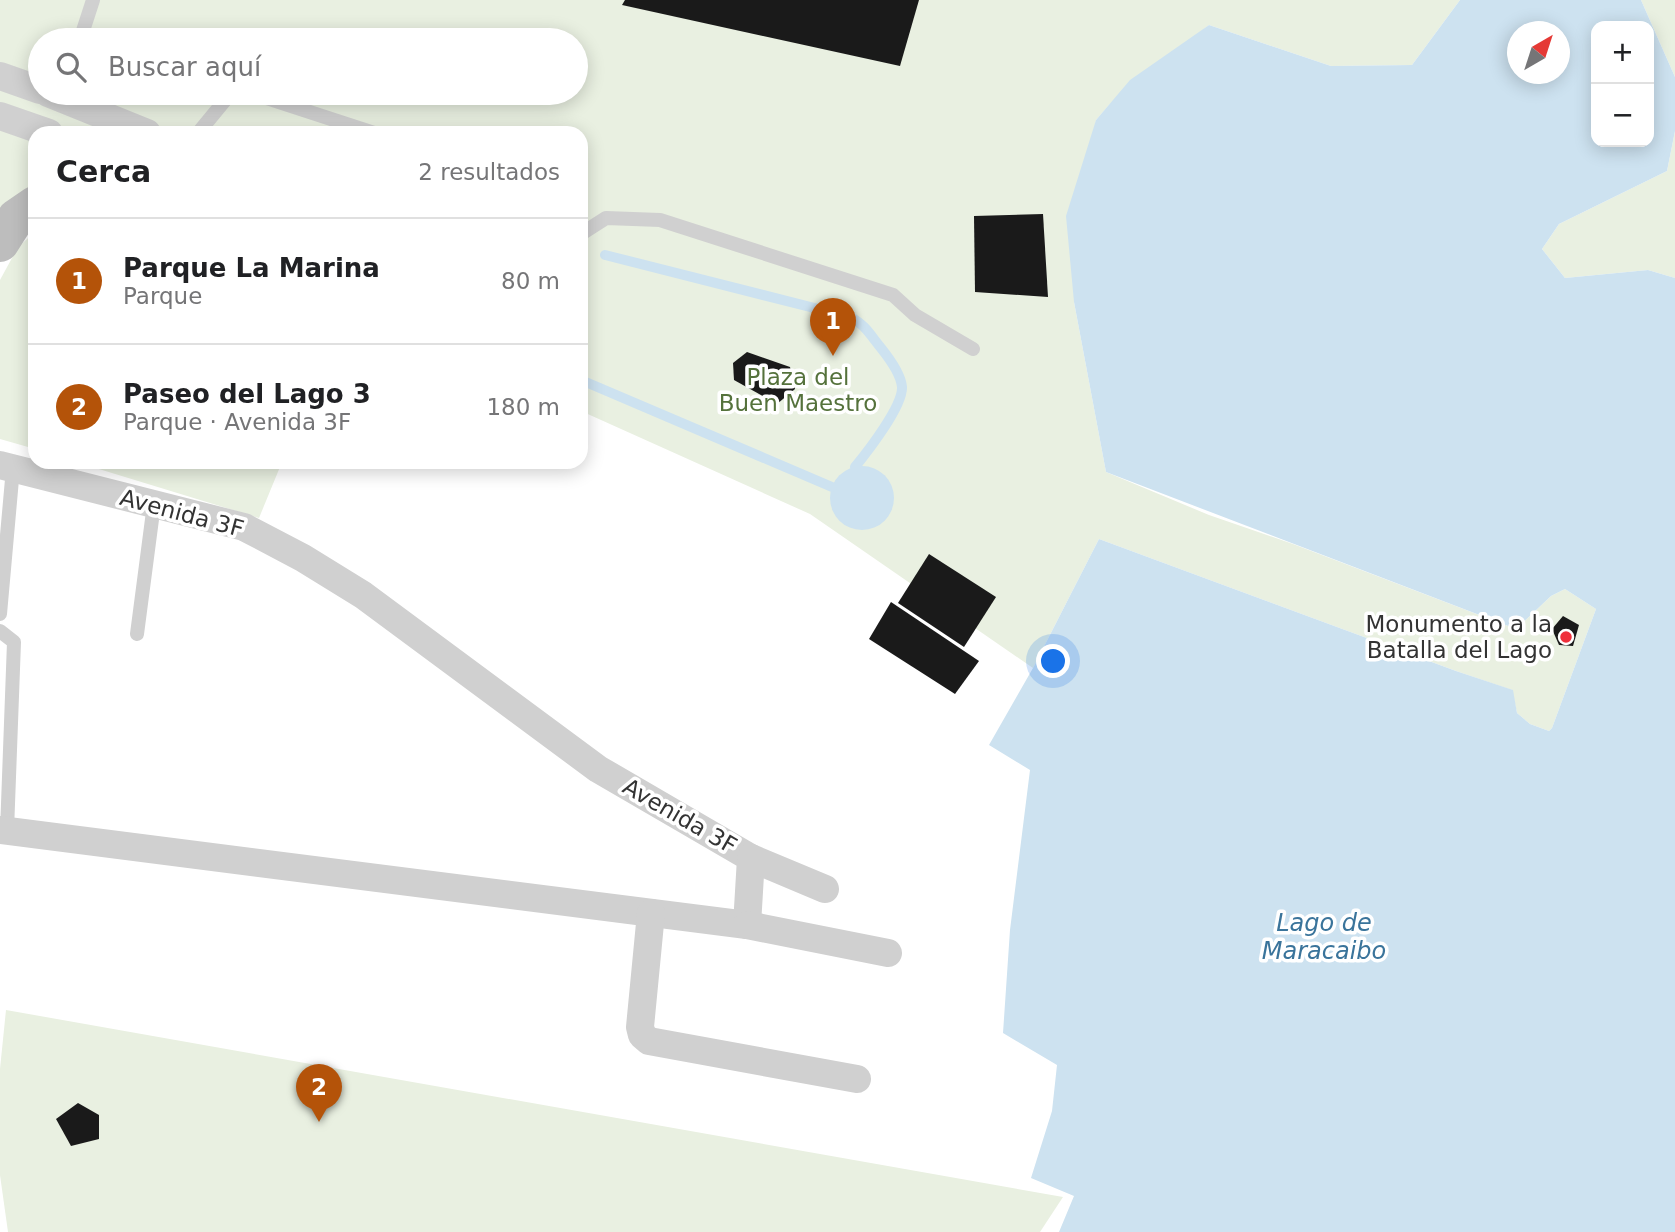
<!DOCTYPE html>
<html lang="es">
<head>
<meta charset="utf-8">
<style>
	:root { --surface:#fff; --page:#f2f2f2; --text:#202124; --muted:#757577; --line:#e0e0e0; --accent:#b45309 }
	body { margin:0; font-family:"DejaVu Sans",sans-serif; background:var(--page); color:var(--text) }
	.controls { position:absolute; right:21px; top:21px; display:grid; overflow:hidden; border-radius:14px; box-shadow:0 4px 18px #0003 }
	.controls button { width:63px; height:63px; display:grid; place-items:center; padding:0; border:0; border-bottom:2px solid var(--line); background:var(--surface); color:var(--text); font:35px sans-serif }
	.compass { position:absolute; left:1507px; top:21px; width:63px; height:63px; border-radius:50%; background:var(--surface); box-shadow:0 4px 18px #0003; rotate:39deg }
	.you { position:absolute; left:1054px; top:662px; width:24px; height:24px; margin:-18px; border:5px solid #fff; border-radius:50%; background:#1a73e8; box-shadow:0 0 0 10px #1a73e833 }
	.badge { display:grid; place-items:center; width:46px; height:46px; border-radius:50%; background:var(--accent); color:#fff; font-size:23px; font-weight:700 }
	.pin { position:absolute; translate:-50% -58px; filter:drop-shadow(0 2px 4px #0008) }
	.pin::after { content:''; position:absolute; top:37px; width:24px; height:21px; background:inherit; clip-path:polygon(0 0,100% 0,50% 100%) }
	.list { margin:0; padding:0; list-style:none }
	h2 { display:flex; justify-content:space-between; align-items:center; height:91px; margin:0; padding:0 28px; font-size:30px }
	h2 small { font-size:23px; font-weight:400; color:var(--muted) }
	.list li { display:grid; grid-template-columns:46px 1fr auto; gap:21px; align-items:center; box-sizing:border-box; height:126px; padding:0 28px; border-top:2px solid var(--line) }
	.list b { display:block; font-size:26px; white-space:nowrap }
	.list p { margin:0; font-size:23px; white-space:nowrap; color:var(--muted) }
	.list em { font-size:23px; font-style:normal; color:var(--muted) }
	.icon { flex:none; width:38px; height:38px; fill:none; stroke:currentColor; stroke-width:2; stroke-linecap:round; stroke-linejoin:round }
	.map { position:relative; flex:none; width:1675px; height:1232px; overflow:hidden }
	.search { position:absolute; background:var(--surface); box-shadow:0 4px 18px #0003; left:28px; top:28px; width:560px; height:77px; display:flex; align-items:center; gap:18px; box-sizing:border-box; padding:0 24px; border-radius:38px; color:var(--muted); font-size:26px }
	.panel { position:absolute; background:var(--surface); box-shadow:0 4px 18px #0003; left:28px; top:126px; width:560px; height:343px; border-radius:21px }
	.map>svg:first-child { display:block }
	.green { fill:#e9f0e1; fill-rule:evenodd }
	.water { fill:#cde2f0; fill-rule:evenodd }
	.lines { fill:none; stroke-linecap:round; stroke-linejoin:round }
	.stream { stroke:#cde2f0; stroke-width:10 }
	.building { fill:#1a1a1a }
	.lane { stroke:#d0d0d0; stroke-width:14 }
	.street { stroke:#d0d0d0; stroke-width:28 }
	.secondary { stroke:#bdbdbd; stroke-width:38 }
	.poi-dot { fill:#ef303b; stroke:#fff; stroke-width:2.5 }
	.labels { text-anchor:middle; dominant-baseline:central; stroke-width:7; stroke-linejoin:round; paint-order:stroke }
	.park-label { font-size:23px; fill:#55723c; stroke:#fff }
	.street-label { font-size:23px; fill:#333; stroke:#fff }
	.poi-label { font-size:23px; fill:#333; stroke:#fff; text-anchor:end }
	.water-label { font-size:24px; font-style:italic; fill:#3a749b; stroke:#fff }
</style>
</head>
<body>
<div class="map">
<svg width="1675" height="1232" viewBox="0 0 1675 1232">
	<rect width="100%" height="100%" fill="#fff"/>
	<!-- green -->
	<g class="green">
		<path d="M0 0H1460L1412 65 1331 66 1209 25 1110 104 1096 120 1074 302 1106 472 1209 515 1293 544 1516 629 1551 596 1565 589 1596 609 1552 728 1549 731 1530 724 1517 713 1512 690 1456 671 1099 539 1033 668 810 514 581 411V133H35V213L0 231ZM40 40H576V93H40Z"/>
		<path d="M1641 0H1675V77Z"/>
		<path d="M1675 131V278L1648 270 1565 278 1542 249 1559 224 1667 171Z"/>
		<path d="M35 232V449L0 439V280L18 247Z"/>
		<path d="M76 462H282L259 518Z"/>
		<path d="M6 1010 1063 1197 1040 1232H8L0 1175V1069Z"/>
	</g>
	<!-- water -->
	<g class="water">
		<path d="M1460 0H1641L1675 77V131L1667 171 1559 224 1542 249 1565 278 1648 270 1675 278V1232H1059L1074 1196 1031 1178 1052 1111 1057 1065 1003 1033 1010 930 1030 770 989 745 1033 668 1099 539 1456 671 1513 690 1517 713 1530 724 1549 731 1552 728 1596 609 1565 589 1551 596 1516 629 1106 472 1074 302 1066 216 1096 120 1130 80 1209 25 1331 66 1412 65ZM1596 26H1649V142H1596ZM1518 32H1560V74H1518Z"/>
		<circle cx="862" cy="498" r="32"/>
	</g>
	<g class="lines">
		<!-- stream -->
		<g class="stream">
			<path d="M605 255 850 317C865 324 871 336 881 348 889 358 901 374 902 387 903 406 868 451 855 467"/>
			<path d="M581 380 832 487"/>
		</g>
	</g>
	<!-- building -->
	<g class="building">
		<path d="M625 0H919L900 66 622 5Z"/>
		<path d="M1043 214 1048 297 975 292 974 216Z"/>
		<path d="M747 352 790 367 795 389 777 404 734 380 733 363Z"/>
		<path d="M929 554 996 597 964 647 898 603Z"/>
		<path d="M891 602 979 661 955 694 869 639Z"/>
		<path d="M1563 616 1579 625 1573 646 1559 645 1552 629Z"/>
		<path d="M78 1103 99 1115V1139L71 1146 56 1119Z"/>
	</g>
	<g class="lines">
		<!-- lane -->
		<g class="lane">
			<path d="M80 40 93 0"/>
			<path d="M251 93 374 133"/>
			<path d="M198 133 231 93"/>
			<path d="M581 234 606 218 660 220 893 295 915 315 973 349"/>
			<path d="M0 614 13 468"/>
			<path d="M0 631 14 642 7 831"/>
			<path d="M137 634 154 504"/>
		</g>
		<!-- street -->
		<g class="street">
			<path d="M0 76 40 90"/>
			<path d="M48 93 147 133"/>
			<path d="M0 116 49 133"/>
			<path d="M0 465 244 527 303 558 363 595 598 769 751 858 747 925 0 830"/>
			<path d="M751 858 825 889"/>
			<path d="M651 913 640 1027 642 1035 649 1041 857 1079"/>
			<path d="M747 925 888 953"/>
		</g>
		<!-- secondary -->
		<path class="secondary" d="M0 243 16 218 35 205"/>
	</g>
	<!-- markers -->
	<circle class="poi-dot" cx="1566" cy="637" r="7"/>
	<g class="labels">
		<!-- park labels -->
		<g class="park-label">
			<text x="798" y="377">Plaza del<tspan x="798" dy="26">Buen Maestro</tspan></text>
		</g>
		<!-- street labels -->
		<g class="street-label">
			<text transform="translate(182 513) rotate(15)">Avenida 3F</text>
			<text transform="translate(680 816) rotate(30)">Avenida 3F</text>
		</g>
		<!-- poi labels -->
		<g class="poi-label">
			<text x="1552" y="624">Monumento a la<tspan x="1552" dy="26">Batalla del Lago</tspan></text>
		</g>
		<!-- water labels -->
		<g class="water-label">
			<text x="1324" y="923">Lago de<tspan x="1324" dy="28">Maracaibo</tspan></text>
		</g>
	</g>
</svg>
<div class="controls">
<button>+</button>
<button>−</button>
</div>
<svg class="compass" viewBox="-18 -18 36 36"><path d="M0-13l5 13h-10z" fill="#e53935"/><path d="M0 13l5-13h-10z" fill="#757577"/></svg>
<div class="you"></div>
<div class="pin badge" style="left:833px;top:356px">1</div>
<div class="pin badge" style="left:319px;top:1122px">2</div>
<div class="search"><svg class="icon" aria-label="search" viewBox="0 0 24 24"><circle cx="10" cy="10" r="6"/><path d="M15 15l6 6"/></svg>Buscar aquí</div>
<section class="panel">
<h2>Cerca<small>2 resultados</small></h2>
<ul class="list">
<li><span class="badge">1</span><div><b>Parque La Marina</b><p>Parque</p></div><em>80 m</em></li>
<li><span class="badge">2</span><div><b>Paseo del Lago 3</b><p>Parque · Avenida 3F</p></div><em>180 m</em></li>
</ul>
</section>
</div>
</body>
</html>
